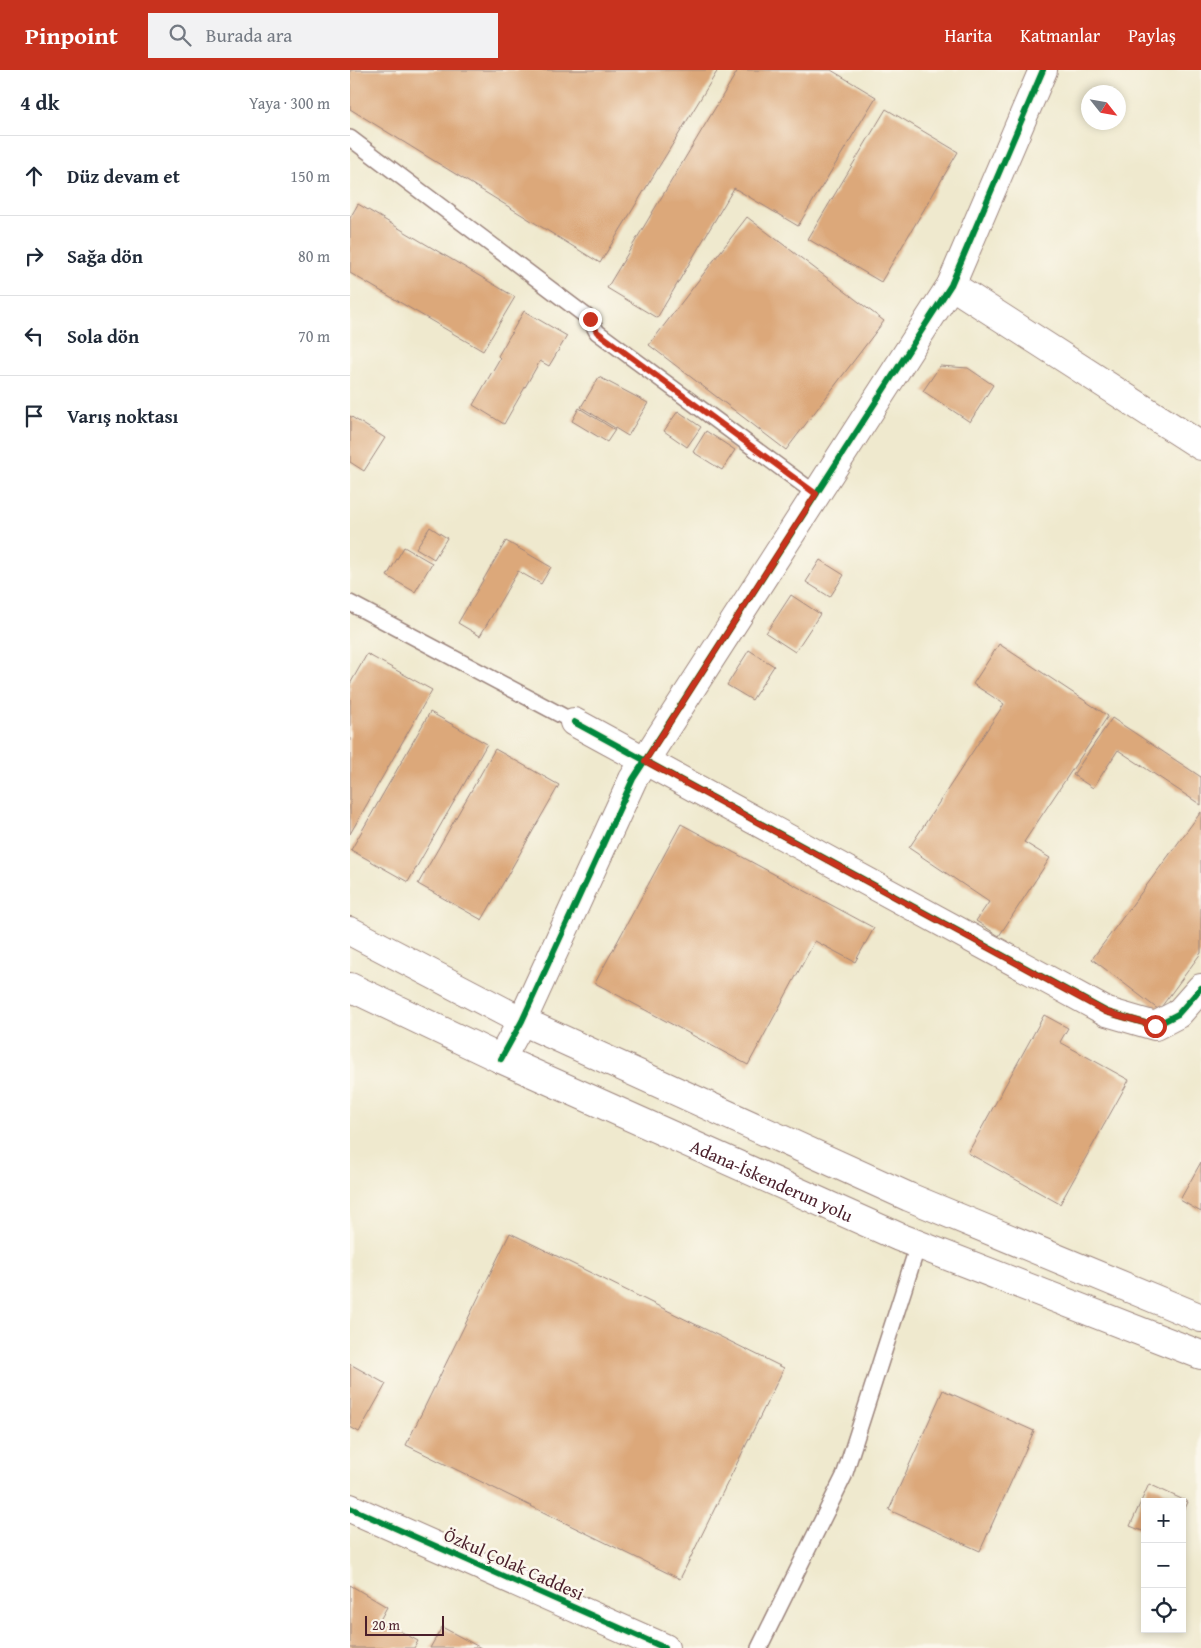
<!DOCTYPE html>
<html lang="tr">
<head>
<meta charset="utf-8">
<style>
	:root { --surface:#fff; --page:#f2f2f3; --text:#1f2937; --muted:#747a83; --line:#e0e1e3; --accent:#c8321e }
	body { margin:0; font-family:"Gentium Book Plus",serif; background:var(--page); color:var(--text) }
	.controls { position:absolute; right:15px; bottom:15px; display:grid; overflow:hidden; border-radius:0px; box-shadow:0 2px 8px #0003 }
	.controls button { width:45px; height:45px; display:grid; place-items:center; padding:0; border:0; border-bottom:1px solid var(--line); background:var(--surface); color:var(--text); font:25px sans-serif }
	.compass { position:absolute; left:731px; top:15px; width:45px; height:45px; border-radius:50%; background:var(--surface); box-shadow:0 2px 8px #0003; rotate:121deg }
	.scale { position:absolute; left:15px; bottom:12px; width:79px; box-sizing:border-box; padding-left:5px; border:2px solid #4a1f2b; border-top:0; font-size:14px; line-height:18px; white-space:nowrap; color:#4a1f2b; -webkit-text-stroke:4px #fbf7ec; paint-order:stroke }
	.stop { position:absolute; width:15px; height:15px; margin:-11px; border:4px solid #c8321e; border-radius:50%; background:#fff }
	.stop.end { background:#c8321e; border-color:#fff; box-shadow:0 1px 5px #0008 }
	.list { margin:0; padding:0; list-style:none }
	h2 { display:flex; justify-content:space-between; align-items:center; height:65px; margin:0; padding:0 20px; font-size:21px }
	h2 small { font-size:16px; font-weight:400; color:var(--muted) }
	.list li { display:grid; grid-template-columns:32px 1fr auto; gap:15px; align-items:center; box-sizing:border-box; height:80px; padding:0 20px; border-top:1px solid var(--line) }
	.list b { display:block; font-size:19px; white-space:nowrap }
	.list em { font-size:16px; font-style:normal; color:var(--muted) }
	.icon { flex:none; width:28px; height:28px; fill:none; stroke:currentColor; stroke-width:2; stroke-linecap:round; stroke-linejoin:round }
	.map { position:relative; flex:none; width:851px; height:1578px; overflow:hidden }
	header { display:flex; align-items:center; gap:30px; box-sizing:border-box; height:70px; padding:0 25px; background:var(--accent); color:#fff }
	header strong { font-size:24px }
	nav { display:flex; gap:28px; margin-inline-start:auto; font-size:18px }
	.search { width:350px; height:45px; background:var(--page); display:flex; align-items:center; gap:12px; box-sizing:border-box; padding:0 18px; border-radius:0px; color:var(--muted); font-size:19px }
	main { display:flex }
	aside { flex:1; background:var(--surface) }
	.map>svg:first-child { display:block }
	.building { fill:#dca87a }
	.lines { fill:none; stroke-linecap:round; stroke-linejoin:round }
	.lane-casing { stroke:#9c847c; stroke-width:18 }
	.street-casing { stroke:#9c847c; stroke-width:30 }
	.secondary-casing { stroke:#9c847c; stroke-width:30 }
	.highway-casing { stroke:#9c847c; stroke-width:30 }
	.lane { stroke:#fff; stroke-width:15 }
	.street { stroke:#fff; stroke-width:28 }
	.secondary { stroke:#fff; stroke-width:28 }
	.highway { stroke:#fff; stroke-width:28 }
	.cycleway-casing { stroke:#fbf7ec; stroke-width:9 }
	.cycleway { stroke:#00873e; stroke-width:6 }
	.route { stroke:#c8321e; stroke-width:6 }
	.labels { text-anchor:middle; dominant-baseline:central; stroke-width:5; stroke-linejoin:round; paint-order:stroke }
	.street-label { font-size:18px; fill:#4a1f2b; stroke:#fbf7ec }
</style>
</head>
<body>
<header>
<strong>Pinpoint</strong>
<div class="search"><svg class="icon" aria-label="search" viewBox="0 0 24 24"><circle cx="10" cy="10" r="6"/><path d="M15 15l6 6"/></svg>Burada ara</div>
<nav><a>Harita</a><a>Katmanlar</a><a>Paylaş</a></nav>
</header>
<main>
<aside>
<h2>4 dk<small>Yaya · 300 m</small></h2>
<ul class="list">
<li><svg class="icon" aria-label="ahead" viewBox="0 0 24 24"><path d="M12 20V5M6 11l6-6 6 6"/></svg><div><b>Düz devam et</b></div><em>150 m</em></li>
<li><svg class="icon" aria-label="right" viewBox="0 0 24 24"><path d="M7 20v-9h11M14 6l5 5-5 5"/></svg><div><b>Sağa dön</b></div><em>80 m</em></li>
<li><svg class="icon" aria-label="left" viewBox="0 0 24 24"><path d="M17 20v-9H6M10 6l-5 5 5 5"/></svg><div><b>Sola dön</b></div><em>70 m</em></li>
<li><svg class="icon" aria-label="arrive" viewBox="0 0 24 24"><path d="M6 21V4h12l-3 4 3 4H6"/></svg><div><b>Varış noktası</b></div></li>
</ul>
</aside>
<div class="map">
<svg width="851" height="1578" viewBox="0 0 851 1578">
	<rect width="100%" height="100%" fill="#fbf7ec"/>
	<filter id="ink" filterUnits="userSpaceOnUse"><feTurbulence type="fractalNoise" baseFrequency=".02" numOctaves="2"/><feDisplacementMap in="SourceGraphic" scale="10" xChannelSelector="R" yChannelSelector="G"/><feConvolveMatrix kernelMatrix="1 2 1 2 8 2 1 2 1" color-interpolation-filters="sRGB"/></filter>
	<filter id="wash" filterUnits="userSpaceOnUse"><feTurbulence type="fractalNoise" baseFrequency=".0096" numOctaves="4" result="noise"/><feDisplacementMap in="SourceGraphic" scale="20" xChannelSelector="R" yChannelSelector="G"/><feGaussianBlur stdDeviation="1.12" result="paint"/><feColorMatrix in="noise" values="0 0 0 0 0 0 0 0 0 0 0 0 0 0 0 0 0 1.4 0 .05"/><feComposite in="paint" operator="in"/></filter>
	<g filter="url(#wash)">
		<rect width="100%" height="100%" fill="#efe9ce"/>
		<g id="blocks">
			<!-- building -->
			<g class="building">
				<path d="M0 0H368L250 193 0 39Z"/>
				<path d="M388 0H481L526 27 448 156 384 118 307 248 257 218Z"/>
				<path d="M536 39 608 82 531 212 458 169Z"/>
				<path d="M8 134 165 227 133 281 0 203V148Z"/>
				<path d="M397 147 534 251 436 380 299 275Z"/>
				<path d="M174 241 217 266 199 296 190 291 154 354 123 335 150 288 148 286Z"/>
				<path d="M590 296 618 298 643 315 620 352 573 321Z"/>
				<path d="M249 307 298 333 278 366 231 337Z"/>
				<path d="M229 338 265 360 257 372 222 351Z"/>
				<path d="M328 341 351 357 337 377 314 361Z"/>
				<path d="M0 346 35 368 14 401 0 392Z"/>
				<path d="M356 361 385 380 372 400 343 382Z"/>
				<path d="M80 457 97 468 84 489 66 478Z"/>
				<path d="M156 471 201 497 191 514 168 501 130 566 108 553Z"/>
				<path d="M54 477 82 493 65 522 37 506Z"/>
				<path d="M470 490 494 505 480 527 456 512Z"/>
				<path d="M441 525 470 544 445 582 416 563Z"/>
				<path d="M649 574 758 646 674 772 700 788 649 866 626 851 639 832 559 778 654 634 623 614Z"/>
				<path d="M399 580 424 596 402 630 377 615Z"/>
				<path d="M17 584 82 620 0 764V614Z"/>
				<path d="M80 642 137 674 58 812 1 780Z"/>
				<path d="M762 648 851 707V735L768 680 743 718 723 705Z"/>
				<path d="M145 679 209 715 132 850 68 814Z"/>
				<path d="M851 742V883L809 940 742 889Z"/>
				<path d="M331 754 524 858 505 892 465 871 398 995 245 913Z"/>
				<path d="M694 945 718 958 710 972 779 1010 710 1134 618 1083Z"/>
				<path d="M851 1092V1142L830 1130Z"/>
				<path d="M160 1163 434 1298 330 1509 56 1375Z"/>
				<path d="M0 1294 36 1314 9 1362 0 1357Z"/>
				<path d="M593 1320 684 1361 630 1481 539 1440Z"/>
				<path d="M799 1414 838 1432 832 1445V1432H795V1462L780 1456Z"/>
				<path d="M0 1515 37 1537 30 1550 68 1571 64 1578H0Z"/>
				<path d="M92 1557 131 1578H80Z"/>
			</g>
		</g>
	</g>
	<g filter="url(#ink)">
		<use href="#blocks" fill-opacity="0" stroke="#9c847c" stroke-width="1"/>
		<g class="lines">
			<!-- lane casing -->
			<g class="lane-casing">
				<g id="lane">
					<path d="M0 68 240 249 247 262 466 424"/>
					<path d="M0 533 224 652"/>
					<path d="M409 1578 494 1406 568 1175"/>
				</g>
			</g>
			<!-- street casing -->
			<g class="street-casing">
				<g id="street">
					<path d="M601 215 851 376"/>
					<path d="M224 652 757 942 805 956 828 944 851 918"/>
				</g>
			</g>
			<!-- secondary casing -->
			<g class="secondary-casing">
				<g id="secondary">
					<path d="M151 989 172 951 283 709 601 215 693 0"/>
					<path d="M0 1438 315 1578"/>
				</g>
			</g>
			<!-- highway casing -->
			<g class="highway-casing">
				<g id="highway">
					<path d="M0 861 172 951 559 1127 851 1248"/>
					<path id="s1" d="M0 917 151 989 549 1167 851 1285"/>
				</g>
			</g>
			<!-- lane -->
			<use href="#lane" class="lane"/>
			<!-- street -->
			<use href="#street" class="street"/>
			<!-- secondary -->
			<use href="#secondary" class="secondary"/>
			<!-- highway -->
			<use href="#highway" class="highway"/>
			<!-- cycleway casing -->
			<g class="cycleway-casing">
				<g id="cycleway">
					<path d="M224 652 757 942 805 956 828 944 851 918"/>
					<path d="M151 989 172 951 283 709 601 215 693 0"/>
					<path d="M0 1438 315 1578"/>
				</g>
			</g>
			<!-- cycleway -->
			<use href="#cycleway" class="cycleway"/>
		</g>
	</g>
	<g class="lines" filter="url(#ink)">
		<!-- route -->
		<path class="route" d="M240 249 247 262 466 424 295 691 756 942 805 956"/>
	</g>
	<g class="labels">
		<!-- street labels -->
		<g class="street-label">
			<text stroke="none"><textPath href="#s1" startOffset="464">Adana-İskenderun yolu</textPath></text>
			<text transform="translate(164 1494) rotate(24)">Özkul Çolak Caddesi</text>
		</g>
	</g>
</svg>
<div class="controls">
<button>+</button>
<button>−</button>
<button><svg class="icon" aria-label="locate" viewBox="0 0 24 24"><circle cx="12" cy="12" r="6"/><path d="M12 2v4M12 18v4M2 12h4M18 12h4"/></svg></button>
</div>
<svg class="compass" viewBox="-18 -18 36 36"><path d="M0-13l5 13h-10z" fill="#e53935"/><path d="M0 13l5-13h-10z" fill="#747a83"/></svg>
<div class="scale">20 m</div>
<div class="stop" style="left:805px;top:956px"></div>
<div class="stop end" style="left:240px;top:249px"></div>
</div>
</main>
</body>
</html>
